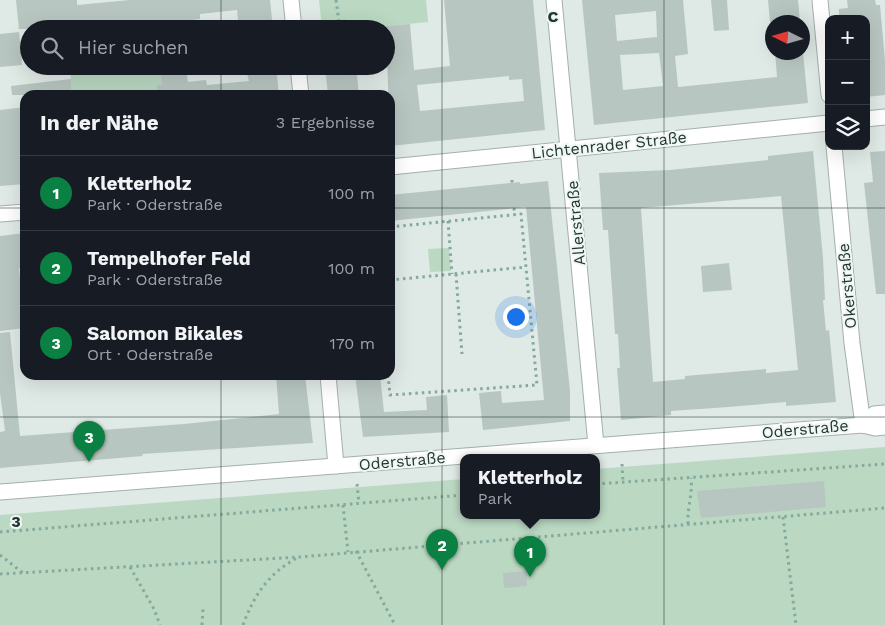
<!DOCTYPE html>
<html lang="de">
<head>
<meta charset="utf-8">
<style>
	:root { --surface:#171b24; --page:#242831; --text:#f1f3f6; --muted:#9ea1a6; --line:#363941; --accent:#0b8043 }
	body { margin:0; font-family:"Work Sans",sans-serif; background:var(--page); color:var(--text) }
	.controls { position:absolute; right:15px; top:15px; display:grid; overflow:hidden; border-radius:10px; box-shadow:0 5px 20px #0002 }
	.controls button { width:45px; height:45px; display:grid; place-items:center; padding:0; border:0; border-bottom:1px solid var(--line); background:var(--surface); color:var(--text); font:25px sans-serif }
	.compass { position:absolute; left:765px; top:15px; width:45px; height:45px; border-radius:50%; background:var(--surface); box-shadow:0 5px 20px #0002; rotate:275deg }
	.you { position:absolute; left:515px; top:316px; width:18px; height:18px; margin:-12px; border:4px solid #fff; border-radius:50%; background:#1a73e8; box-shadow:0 0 0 8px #1a73e833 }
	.badge { display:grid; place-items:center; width:32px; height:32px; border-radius:50%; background:var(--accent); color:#fff; font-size:16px; font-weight:700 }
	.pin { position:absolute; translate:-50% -41px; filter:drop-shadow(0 1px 2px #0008) }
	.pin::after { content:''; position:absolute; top:26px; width:18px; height:15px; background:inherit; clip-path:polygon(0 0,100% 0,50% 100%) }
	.popup { position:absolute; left:460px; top:454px; width:140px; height:65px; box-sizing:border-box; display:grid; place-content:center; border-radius:10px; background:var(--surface); filter:drop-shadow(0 1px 4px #0005); font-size:16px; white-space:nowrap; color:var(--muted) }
	.popup b { font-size:19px; color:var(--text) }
	.popup::after { content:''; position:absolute; left:50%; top:100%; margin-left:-10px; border:10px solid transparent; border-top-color:var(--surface) }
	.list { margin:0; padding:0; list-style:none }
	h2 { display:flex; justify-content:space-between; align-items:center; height:65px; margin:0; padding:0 20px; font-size:21px }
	h2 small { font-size:16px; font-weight:400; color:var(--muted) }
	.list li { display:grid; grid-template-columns:32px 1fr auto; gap:15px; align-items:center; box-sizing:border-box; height:75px; padding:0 20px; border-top:1px solid var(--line) }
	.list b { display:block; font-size:19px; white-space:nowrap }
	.list p { margin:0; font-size:16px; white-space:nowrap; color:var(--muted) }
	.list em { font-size:16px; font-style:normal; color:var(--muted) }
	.icon { flex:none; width:28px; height:28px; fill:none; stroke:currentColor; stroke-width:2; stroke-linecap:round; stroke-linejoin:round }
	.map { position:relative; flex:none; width:885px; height:625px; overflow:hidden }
	.search { position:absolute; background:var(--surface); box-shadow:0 5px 20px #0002; left:20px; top:20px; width:375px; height:55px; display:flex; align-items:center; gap:12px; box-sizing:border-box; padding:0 18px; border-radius:28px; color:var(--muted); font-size:19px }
	.panel { position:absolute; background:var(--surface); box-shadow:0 5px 20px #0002; left:20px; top:90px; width:375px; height:290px; border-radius:15px }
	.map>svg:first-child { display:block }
	.green { fill:#bad8c2 }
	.building { fill:#b8c6c1; fill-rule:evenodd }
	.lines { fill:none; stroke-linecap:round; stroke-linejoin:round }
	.minor-casing { stroke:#a3b0ac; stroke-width:17 }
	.path { stroke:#83aa9d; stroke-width:3; stroke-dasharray:2.5 4; stroke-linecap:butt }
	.minor { stroke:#fff; stroke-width:15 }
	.grid { fill:none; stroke:#223732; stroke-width:1; stroke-opacity:0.55 }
	.labels { text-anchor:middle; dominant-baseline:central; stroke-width:4; stroke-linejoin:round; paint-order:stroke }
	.street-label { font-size:16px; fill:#223732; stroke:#eff6f3 }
	.grid-label { font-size:16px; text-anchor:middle; font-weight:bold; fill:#223732; stroke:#eff6f3; stroke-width:4; stroke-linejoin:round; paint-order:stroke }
</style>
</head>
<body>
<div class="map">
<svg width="885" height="625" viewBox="0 0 885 625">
	<rect width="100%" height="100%" fill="#dfe9e5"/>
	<!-- green -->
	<g class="green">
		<path d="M319 0H426L428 22 357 29H322Z"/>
		<path d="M70 66H160L163 95H72Z"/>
		<path d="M449 248 451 271 430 272 428 249Z"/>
		<path d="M885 447V625H0V515L464 479V516H596V469Z"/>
	</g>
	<!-- building -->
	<g class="building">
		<path d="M16 0H77V5L130 0H270L273 29H239L237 10 200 14V19L155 24 156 29H19Z"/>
		<path d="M444 0H533L545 130 390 146 386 26 410 24 414 70 450 66ZM509 76V80L522 79 524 101 420 111 417 85Z"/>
		<path d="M582 0H683L688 54 675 56 678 87 777 77 775 52H803L808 103 594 125ZM656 11 657 37 617 41 615 15ZM659 53 663 86 623 90 620 55Z"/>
		<path d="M711 0H727L729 30 714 31Z"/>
		<path d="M768 0H798L800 22H770Z"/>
		<path d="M847 0H875L876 5H880L885 61V95L866 97V19H839V9L848 8Z"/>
		<path d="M19 32 22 65 0 67V34Z"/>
		<path d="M245 66H276L279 95H157V85H162L160 70 186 68 188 82 206 80 207 85 249 81Z"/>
		<path d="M325 66H356L359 95H328Z"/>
		<path d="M71 79 72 95H12L11 86Z"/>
		<path d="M25 107V184L0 186V110Z"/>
		<path d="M813 151 823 258 825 300H823L826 331 829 330 836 402 786 406V402L728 407 671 411V415L621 420 617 368H620L618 334H615L608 230H603L599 173 670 170 768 160V156ZM781 196 798 370 766 373V369L685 376V379L653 382 641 208Z"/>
		<path d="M885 151V294H876L864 183 873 182 870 152Z"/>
		<path d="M548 181 570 391V421L483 430 479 393 501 391 502 403 544 400 526 207 390 221V195L520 182V184Z"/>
		<path d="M25 233V267L19 268 22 299 25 298V328L0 331V236Z"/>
		<path d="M729 263 732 290 703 292 701 266Z"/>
		<path d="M10 332 20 436 184 424 279 414 276 375H305L313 443 142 454 143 456 0 468V432L5 431 0 393V333Z"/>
		<path d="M355 375H380L384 412 427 410 426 397 447 395 449 432 363 437Z"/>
		<path d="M824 481 826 507 701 518 697 491Z"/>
		<path d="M526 571 527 586 504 588 503 573Z"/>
	</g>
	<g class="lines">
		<!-- minor casing -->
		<g class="minor-casing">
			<g id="minor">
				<path d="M291 0 294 29"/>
				<path d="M554 0 596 445"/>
				<path d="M820 0 829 95"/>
				<path d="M298 66 301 95"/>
				<path d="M866 119 885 117"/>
				<path d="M834 146 852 343 863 425"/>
				<path d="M390 167 829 123"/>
				<path d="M0 214 25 212"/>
				<path d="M328 375 336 466"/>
				<path d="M863 425 874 414 885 413"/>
				<path d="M0 492 863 425 875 428 885 427"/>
			</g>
		</g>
		<!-- path -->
		<g class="path">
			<path d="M336 0 339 22 345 21 346 18"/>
			<path d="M98 95 116 92"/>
			<path d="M512 180V183"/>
			<path d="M514 208 515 215"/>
			<path d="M448 221 452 274"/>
			<path d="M456 274 462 354"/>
			<path d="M390 280 526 267"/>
			<path d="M388 375 390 395 537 385 521 214 390 227"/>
			<path d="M622 464 623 482"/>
			<path d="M357 484 359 503"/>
			<path d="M596 484 885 464"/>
			<path d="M343 505 348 552"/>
			<path d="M783 517 796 625"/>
			<path d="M688 524C687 507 693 494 691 478"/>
			<path d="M0 532 464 495"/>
			<path d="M356 551 395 625"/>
			<path d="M0 555 23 573"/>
			<path d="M130 567 154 609 160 625"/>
			<path d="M0 574 300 557 885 508"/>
			<path d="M202 625 203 609"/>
			<path d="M243 625C254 595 269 573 297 558"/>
		</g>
		<!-- minor -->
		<use href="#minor" class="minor"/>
	</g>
	<!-- grid -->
	<path class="grid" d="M221 0V29M442 0V625M664 0V625M221 66V95M0 208H25M390 208H885M221 375V625M0 417H885"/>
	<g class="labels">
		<!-- street labels -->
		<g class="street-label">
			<text transform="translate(609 145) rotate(-6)">Lichtenrader Straße</text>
			<text transform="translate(576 223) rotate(-95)">Allerstraße</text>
			<text transform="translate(847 286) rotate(-95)">Okerstraße</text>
			<text transform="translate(805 429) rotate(-5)">Oderstraße</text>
			<text transform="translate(402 461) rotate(-5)">Oderstraße</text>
		</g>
	</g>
	<g class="grid-label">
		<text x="553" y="22">C</text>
		<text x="16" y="527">3</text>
	</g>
</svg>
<div class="controls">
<button>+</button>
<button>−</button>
<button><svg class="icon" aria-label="layers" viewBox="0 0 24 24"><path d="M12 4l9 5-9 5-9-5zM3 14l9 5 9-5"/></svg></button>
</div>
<svg class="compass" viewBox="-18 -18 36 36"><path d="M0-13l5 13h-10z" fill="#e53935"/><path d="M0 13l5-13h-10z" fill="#9ea1a6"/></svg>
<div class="you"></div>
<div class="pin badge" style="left:530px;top:577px">1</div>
<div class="popup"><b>Kletterholz</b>Park</div>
<div class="pin badge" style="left:442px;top:570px">2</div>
<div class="pin badge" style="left:89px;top:462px">3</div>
<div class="search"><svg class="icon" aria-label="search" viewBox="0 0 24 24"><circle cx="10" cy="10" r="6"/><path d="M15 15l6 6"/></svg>Hier suchen</div>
<section class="panel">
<h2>In der Nähe<small>3 Ergebnisse</small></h2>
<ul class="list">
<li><span class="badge">1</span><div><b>Kletterholz</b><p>Park · Oderstraße</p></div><em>100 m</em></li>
<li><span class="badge">2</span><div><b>Tempelhofer Feld</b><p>Park · Oderstraße</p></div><em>100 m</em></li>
<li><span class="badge">3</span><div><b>Salomon Bikales</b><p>Ort · Oderstraße</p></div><em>170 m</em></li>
</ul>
</section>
</div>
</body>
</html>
